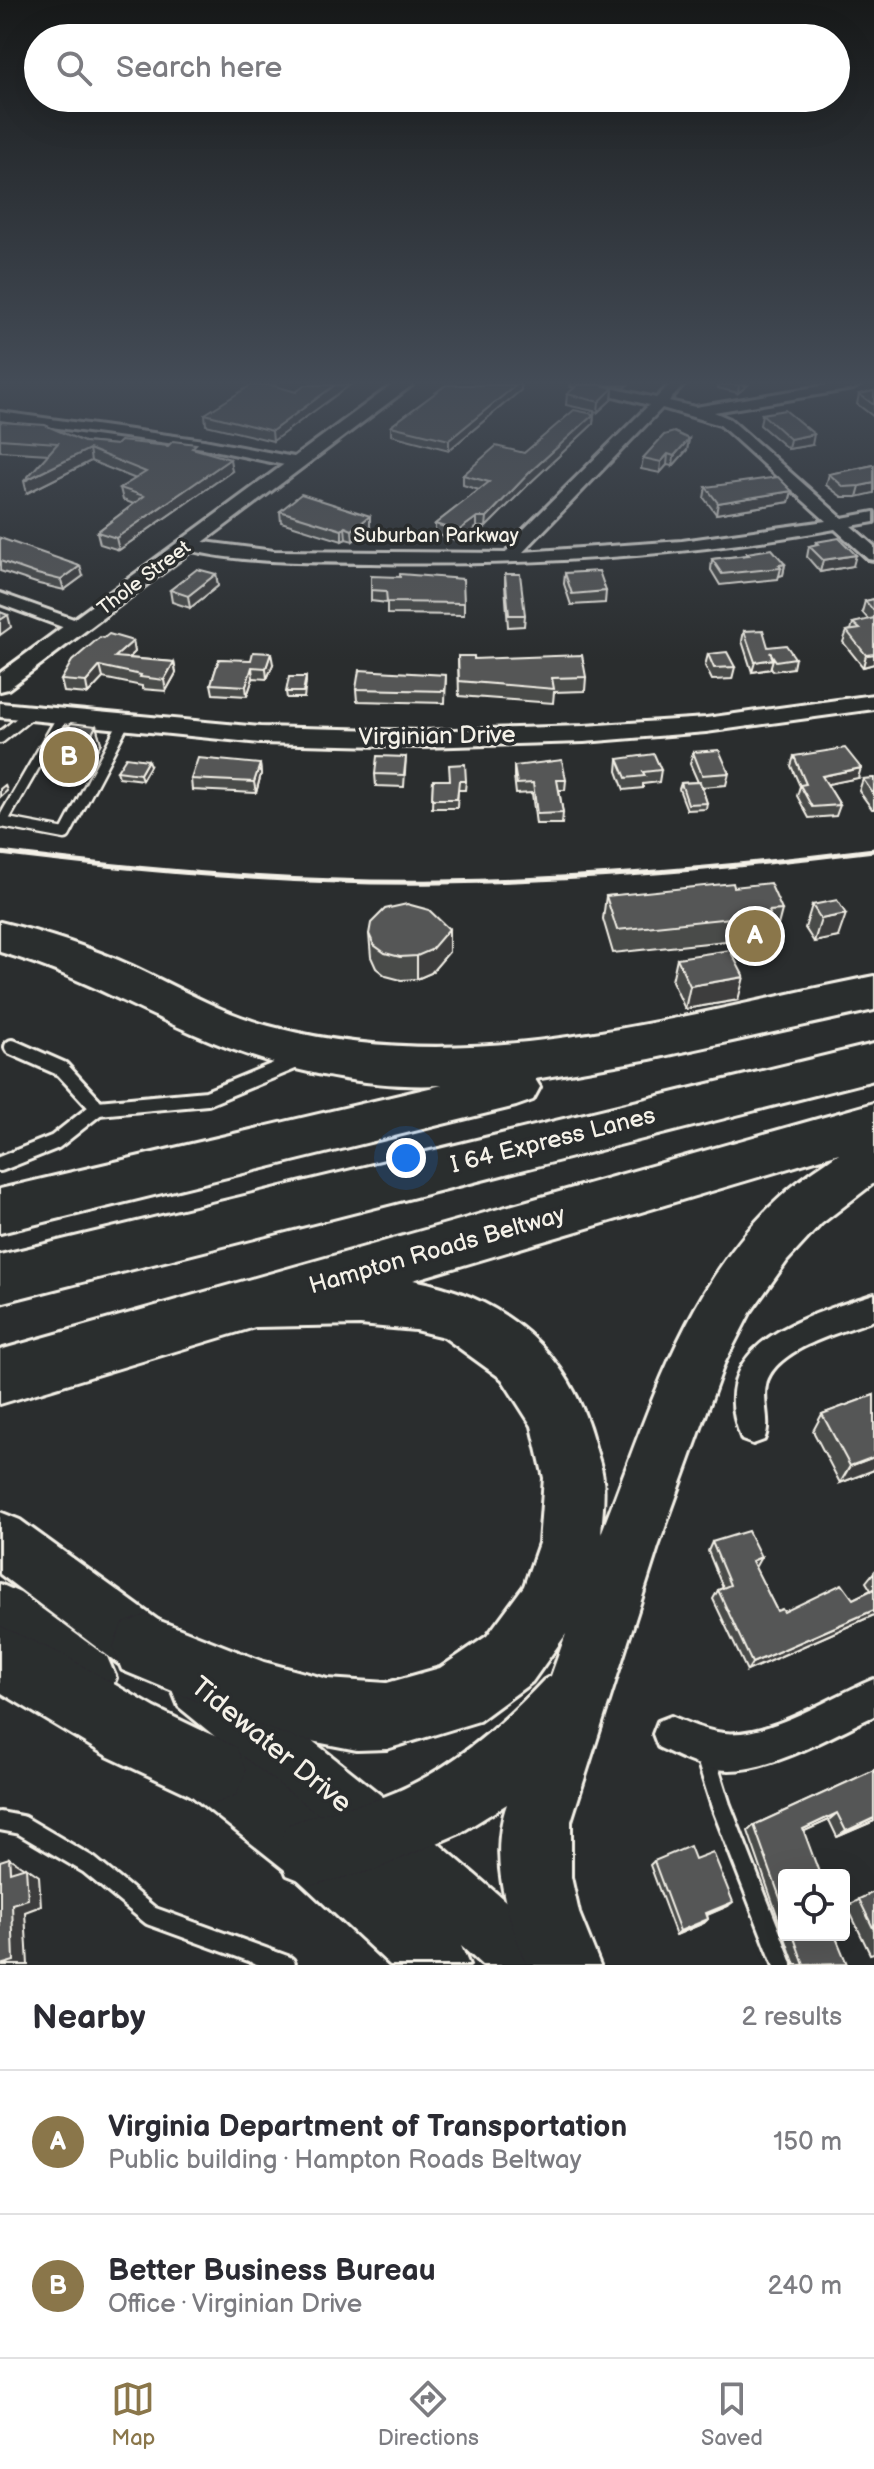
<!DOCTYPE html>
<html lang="en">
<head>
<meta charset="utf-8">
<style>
	:root { --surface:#fff; --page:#f2f2f3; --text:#2b2b33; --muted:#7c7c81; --line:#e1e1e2; --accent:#8a764a }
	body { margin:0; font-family:"Balsamiq Sans",sans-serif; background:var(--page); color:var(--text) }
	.controls { position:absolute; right:24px; bottom:24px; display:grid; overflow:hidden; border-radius:8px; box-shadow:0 8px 32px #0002 }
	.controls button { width:72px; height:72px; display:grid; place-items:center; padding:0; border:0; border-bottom:2px solid var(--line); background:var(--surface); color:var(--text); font:40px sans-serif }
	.you { position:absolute; left:406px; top:1158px; width:28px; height:28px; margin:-20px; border:6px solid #fff; border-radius:50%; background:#1a73e8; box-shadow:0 0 0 12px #1a73e833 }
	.badge { display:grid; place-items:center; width:52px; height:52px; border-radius:50%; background:var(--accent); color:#fff; font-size:26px; font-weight:700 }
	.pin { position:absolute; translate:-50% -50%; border:4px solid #fff; box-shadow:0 2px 8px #0006 }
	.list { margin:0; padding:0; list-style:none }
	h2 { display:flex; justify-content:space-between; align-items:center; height:104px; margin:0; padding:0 32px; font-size:34px }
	h2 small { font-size:26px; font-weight:400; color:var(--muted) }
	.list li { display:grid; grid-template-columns:52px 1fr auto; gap:24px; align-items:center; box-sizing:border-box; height:144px; padding:0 32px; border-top:2px solid var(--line) }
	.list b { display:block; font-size:30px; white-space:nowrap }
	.list p { margin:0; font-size:26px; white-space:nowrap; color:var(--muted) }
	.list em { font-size:26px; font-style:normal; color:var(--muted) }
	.icon { flex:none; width:44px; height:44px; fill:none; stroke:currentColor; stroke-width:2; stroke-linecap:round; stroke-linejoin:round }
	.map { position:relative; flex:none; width:874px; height:1965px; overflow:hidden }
	.search { position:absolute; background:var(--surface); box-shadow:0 8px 32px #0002; left:24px; right:24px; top:24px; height:88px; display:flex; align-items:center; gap:20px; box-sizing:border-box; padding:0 28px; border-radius:44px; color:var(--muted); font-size:30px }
	.sheet { height:392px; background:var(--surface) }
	nav { display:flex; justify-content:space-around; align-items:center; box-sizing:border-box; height:112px; border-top:2px solid var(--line); background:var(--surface); font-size:22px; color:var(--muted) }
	nav a { display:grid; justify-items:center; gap:4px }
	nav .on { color:var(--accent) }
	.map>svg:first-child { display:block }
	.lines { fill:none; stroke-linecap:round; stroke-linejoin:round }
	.service-far2-casing { stroke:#f4f1e8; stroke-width:15 }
	.service-far1-casing { stroke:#f4f1e8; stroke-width:20 }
	.service-casing { stroke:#f4f1e8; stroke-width:24 }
	.minor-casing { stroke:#f4f1e8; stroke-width:6 }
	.tertiary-casing { stroke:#f4f1e8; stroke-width:6 }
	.primary-casing { stroke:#f4f1e8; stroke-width:6 }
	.trunk-casing { stroke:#f4f1e8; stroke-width:6 }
	.motorway-casing { stroke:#f4f1e8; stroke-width:6 }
	.service-far2 { stroke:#2a2d2e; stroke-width:10 }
	.service-far1 { stroke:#2a2d2e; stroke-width:14 }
	.service { stroke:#2a2d2e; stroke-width:18 }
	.minor { fill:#2a2d2e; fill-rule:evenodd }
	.tertiary { fill:#2a2d2e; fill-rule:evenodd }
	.primary { fill:#2a2d2e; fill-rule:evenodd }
	.trunk { fill:#2a2d2e; fill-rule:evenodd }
	.motorway { fill:#2a2d2e; fill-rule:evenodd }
	.rail { stroke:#f4f1e8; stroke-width:5 }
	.wall { fill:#494b4a; stroke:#f4f1e8; stroke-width:2 }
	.shaded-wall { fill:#3c3d3c; stroke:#f4f1e8; stroke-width:2 }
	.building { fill:#555756; stroke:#f4f1e8; stroke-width:2 }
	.labels { text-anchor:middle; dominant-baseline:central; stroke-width:7; stroke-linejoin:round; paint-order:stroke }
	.far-street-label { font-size:20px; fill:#f4f1e8; stroke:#2a2d2e }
	.street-label { font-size:24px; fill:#f4f1e8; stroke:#2a2d2e }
	.near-street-label { font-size:28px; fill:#f4f1e8; stroke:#2a2d2e }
</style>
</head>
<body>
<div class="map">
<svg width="874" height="1965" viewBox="0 0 874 1965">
	<rect width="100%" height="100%" fill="#2a2d2e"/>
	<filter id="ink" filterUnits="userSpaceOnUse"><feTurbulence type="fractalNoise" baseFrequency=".0125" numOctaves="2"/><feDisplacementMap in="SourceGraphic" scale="16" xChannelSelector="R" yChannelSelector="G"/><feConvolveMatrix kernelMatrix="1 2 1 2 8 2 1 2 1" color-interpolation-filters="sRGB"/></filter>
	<g filter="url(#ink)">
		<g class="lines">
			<!-- service-far2 casing -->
			<g class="service-far2-casing">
				<g id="service-far2">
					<path d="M63 716 2 822 65 834 124 722"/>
					<path d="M0 738 31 713"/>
				</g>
			</g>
			<!-- service-far1 casing -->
			<g class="service-far1-casing">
				<g id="service-far1">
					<path d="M12 1047 62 1069 98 1108 207 1098 299 1060"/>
					<path d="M0 1164 55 1142 98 1108"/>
				</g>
			</g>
			<!-- service casing -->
			<g class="service-casing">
				<g id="service">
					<path d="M704 1752 721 1806 783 1965"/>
					<path d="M0 1821 21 1825 89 1865 151 1916 286 1965"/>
				</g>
			</g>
			<!-- minor casing -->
			<g class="minor-casing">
				<g id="minor">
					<path d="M571 385H597L656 398 669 385H684L669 401 695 407 827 385H860L853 389 714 412 730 419 842 518 874 512V522L851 526 874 546V560L868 559 835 529C682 557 526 566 370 563 307 562 245 564 183 549L181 545 189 540 274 551 506 553 516 537 649 405ZM662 408 720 425 826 521 682 541 523 552Z"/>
					<path d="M0 412 204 440 299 458 307 463 299 468 204 448 0 420Z"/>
					<path d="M0 593 85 623 88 627 79 632 73 631 0 604Z"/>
					<path d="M874 1294V1320C843 1332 774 1348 766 1385 762 1404 772 1422 764 1440L753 1444 742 1440C701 1342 806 1317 874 1294Z"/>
					<path d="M874 1679V1716C833 1735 774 1770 729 1770 704 1770 679 1757 658 1747L653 1734 658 1721 671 1716C688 1723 705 1731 724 1733 769 1738 832 1696 874 1679Z"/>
				</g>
			</g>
			<!-- tertiary casing -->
			<g class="tertiary-casing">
				<g id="tertiary">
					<path d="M392 385H412L8 689 0 691V673Z"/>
					<path d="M874 695V709L706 732 584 742 422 747 260 743 0 717V703L260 727 422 731 584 726 706 718Z"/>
				</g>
			</g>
			<!-- primary casing -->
			<g class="primary-casing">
				<path id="primary" d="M199 1659 219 1667 402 1812 553 1942 562 1965H482L461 1946 469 1965H390L290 1872 281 1850 290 1828 312 1819 321 1823 179 1707 171 1687 179 1667Z"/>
			</g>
			<!-- trunk casing -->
			<g class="trunk-casing">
				<g id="trunk">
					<path d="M0 1512 20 1520 166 1626 174 1647 166 1668 145 1676 124 1668 0 1574Z"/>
					<path d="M0 1584 20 1593 107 1657 116 1678 107 1699 86 1708 65 1699 0 1649Z"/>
					<path d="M195 1728 217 1737 335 1827 344 1850 335 1873 312 1882 289 1873 173 1781 164 1759 173 1737Z"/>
				</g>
			</g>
			<!-- motorway casing -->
			<g class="motorway-casing">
				<g id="motorway">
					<path d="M0 922C45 933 89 947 132 966 179 988 226 1016 277 1028 478 1079 677 1015 874 976V1010L650 1059 535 1079 540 1087 533 1100 516 1106 0 1233V1189L442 1085C357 1089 269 1067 192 1033 128 1005 68 971 0 952Z"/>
					<path d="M874 1044V1080L0 1303V1255Z"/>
					<path d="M874 1103V1183L821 1224 787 1261 750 1313 724 1364 658 1547 571 1821V1877L579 1913 600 1965H526C507 1913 488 1859 507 1804L460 1833 375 1870 312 1885 287 1875 277 1850 287 1825C318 1812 350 1808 381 1798 444 1775 499 1728 544 1680L551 1676 566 1634 532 1682 479 1721 387 1749 357 1750 296 1738 233 1716 122 1670 113 1647 122 1624 145 1615 264 1662 327 1679 387 1683 440 1668 487 1636 524 1586 539 1543 544 1478 532 1426 502 1379 444 1337 415 1330 360 1325 255 1327 0 1404V1350ZM839 1153C821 1166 801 1178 785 1193 685 1281 648 1415 601 1534 602 1516 605 1497 603 1479 602 1467 597 1455 594 1443 570 1352 505 1297 413 1280Z"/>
					<path d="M0 1626 62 1654 155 1708 236 1747 246 1771 236 1795 212 1805 107 1756 0 1692Z"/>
				</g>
			</g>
			<!-- service-far2 -->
			<use href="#service-far2" class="service-far2"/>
			<!-- service-far1 -->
			<use href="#service-far1" class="service-far1"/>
			<!-- service -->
			<use href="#service" class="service"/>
			<!-- minor -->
			<use href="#minor" class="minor"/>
			<!-- tertiary -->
			<use href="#tertiary" class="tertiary"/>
			<!-- primary -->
			<use href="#primary" class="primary"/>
			<!-- trunk -->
			<use href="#trunk" class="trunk"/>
			<!-- motorway -->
			<use href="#motorway" class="motorway"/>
			<!-- rail -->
			<path class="rail" d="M0 853C146 871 293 884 440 882 586 880 730 868 874 850"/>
		</g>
		<!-- wall -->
		<g class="wall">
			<path d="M446 385H521V390L449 450 391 435V426Z"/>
			<path d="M609 385H628L624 388Z"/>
			<path d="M719 385H748L738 393 718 388Z"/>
			<path d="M613 388 612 399 598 412 566 405 567 394Z"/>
			<path d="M874 391V417L857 404 859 394Z"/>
			<path d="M296 392 273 441 206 425 205 414Z"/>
			<path d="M594 414 593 424 531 482 486 527H477L458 541 435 534V524L479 490 463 485V475L524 453Z"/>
			<path d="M762 414 812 445 788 449 760 425Z"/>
			<path d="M0 422 84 442 116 445 197 450 232 471 119 550 100 544 97 532 134 504 123 500 120 488 136 479 91 461 27 493 48 454 0 451Z"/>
			<path d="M689 439 687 450 673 466 667 465 660 473 641 469 643 458Z"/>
			<path d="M874 465 857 497H842L826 485 829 474Z"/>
			<path d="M706 487 792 491 789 502 716 514 704 498Z"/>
			<path d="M280 511 370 516V527L353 541 346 539 342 541 281 522Z"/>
			<path d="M0 538 83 576 64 590 39 584 0 571Z"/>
			<path d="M816 542 853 566 820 572 807 557 809 546 815 545Z"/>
			<path d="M747 553 785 564 783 575 779 576 778 579 720 585 711 570 712 559 747 555Z"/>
			<path d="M565 573 606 591 605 603 571 605 564 584Z"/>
			<path d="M216 574 218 586 190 608 172 602 170 590Z"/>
			<path d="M505 574 525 615 524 626 508 627 505 585Z"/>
			<path d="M371 576 464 603V615L387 614V603L371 601Z"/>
			<path d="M874 599V664L863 667 843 642 847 631 851 630 853 623 869 620 862 612 865 601Z"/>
			<path d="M744 631 768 647 795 658 793 668 773 671 771 667 770 669 752 672 742 641Z"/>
			<path d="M104 638 133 641 135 652 129 658 174 662 176 673 166 691 142 689V686L103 678 88 694 64 692 61 680Z"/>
			<path d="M708 654 735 667 732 679 712 680 705 666Z"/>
			<path d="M458 656 586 677 585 691 554 692 553 703 459 696Z"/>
			<path d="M219 659 273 664 267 679 253 678 247 696 213 694 211 684Z"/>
			<path d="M446 675 445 703 357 701 356 689Z"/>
			<path d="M306 677V683L304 698H287L286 692Z"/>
			<path d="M96 726 101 743 82 777 57 774 52 756Z"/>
			<path d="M693 752 729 773 726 785 702 787 707 803 706 809 687 810 679 789 681 783 698 782 690 764Z"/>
			<path d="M794 756 858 778 827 784 840 805 836 816 809 818 797 796 800 786 791 766Z"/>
			<path d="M406 757 404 787 376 786 375 774Z"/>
			<path d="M618 759 661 770 659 782 643 784V788L624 790 617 771Z"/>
			<path d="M260 764 261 774 256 793 192 790 191 779Z"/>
			<path d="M150 766 142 780 119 777 117 771Z"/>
			<path d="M514 766 566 780 565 790H559L563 813 562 824H536L532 793 516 794 514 776Z"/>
			<path d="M874 778V809H872L859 791 863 779Z"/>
			<path d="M433 780 466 781 465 790H458L457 808H432Z"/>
			<path d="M734 887 782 910 776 933 765 934 764 937 613 953 603 919 606 896Z"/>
			<path d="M812 905 838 937 814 942 805 928Z"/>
			<path d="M449 929V952L431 973 417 979 401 980 386 976 376 968 371 957 369 934Z"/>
			<path d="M677 958 738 1000 685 1009 672 981Z"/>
			<path d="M874 1395V1470L840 1483 813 1431 822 1414Z"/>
			<path d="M712 1542 756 1566H754L777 1611 784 1612 853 1599 871 1590 866 1582 874 1572V1615L747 1671 713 1599 718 1590 723 1588 708 1551Z"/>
			<path d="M874 1770V1821L837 1837 829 1820 804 1831 784 1875V1935L748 1831 754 1825Z"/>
			<path d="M695 1859 728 1906 707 1915 708 1919 704 1923 676 1935 650 1865 654 1861Z"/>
			<path d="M874 1892V1953L870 1954 847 1906Z"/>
			<path d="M784 1935H835L845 1965H795Z"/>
		</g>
		<!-- shaded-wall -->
		<g class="shaded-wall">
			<path d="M335 385H350L273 441 272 431Z"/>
			<path d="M516 385H521V390L449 450V440Z"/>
			<path d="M739 385H748L738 393Z"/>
			<path d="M613 388 612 399 598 412 599 402Z"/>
			<path d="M594 414 593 424 531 482 486 527 487 517 531 471Z"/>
			<path d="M814 434 812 445 788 449 790 439Z"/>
			<path d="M689 439 687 450 673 466 674 456Z"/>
			<path d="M89 449 91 461 27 493 24 481Z"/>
			<path d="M668 454 667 465 660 473 661 462Z"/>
			<path d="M230 459 232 471 119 550 116 538Z"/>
			<path d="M874 483V493L857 497 860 486Z"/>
			<path d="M792 491 789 502 716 514 718 503Z"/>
			<path d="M370 516V527L353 541 352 530Z"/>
			<path d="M477 517V527L458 541V531Z"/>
			<path d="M345 527 346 539 342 541V530Z"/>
			<path d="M856 555 853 566 820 572 823 560Z"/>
			<path d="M785 564 783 575 779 576 781 568 779 565Z"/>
			<path d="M80 566 83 576 64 590 61 580Z"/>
			<path d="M216 574 218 586 190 608 188 596Z"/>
			<path d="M8 615 11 627 0 635V620Z"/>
			<path d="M133 641 135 652 118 668 115 657Z"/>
			<path d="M271 653 273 664 267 679 266 668Z"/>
			<path d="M874 654V664L863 667 866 655Z"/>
			<path d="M773 659 770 669 752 672 755 662Z"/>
			<path d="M174 662 176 673 166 691 164 680Z"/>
			<path d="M100 666 103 678 88 694 86 682Z"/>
			<path d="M252 667 253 678 247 696 246 686Z"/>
			<path d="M96 726 101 743 82 777 78 759Z"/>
			<path d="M148 760 150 766 142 780 140 774Z"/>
			<path d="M260 764 261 774 256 793 254 782Z"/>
			<path d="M861 768 858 778 819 786 822 776Z"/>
			<path d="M5 785 7 791 0 797V789Z"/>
			<path d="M846 914 838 937 814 942 821 919Z"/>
			<path d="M449 929V952L431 973 417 979V956Z"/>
			<path d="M744 977 738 1000 685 1009 690 986Z"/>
			<path d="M874 1457V1470L840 1483 850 1466Z"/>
			<path d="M761 1557 756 1566 747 1569 752 1561Z"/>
			<path d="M874 1610V1615L747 1671 752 1663Z"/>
			<path d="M837 1813 829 1820 796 1835 803 1829Z"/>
			<path d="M874 1818V1821L837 1837 846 1831Z"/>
			<path d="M9 1858 23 1867 24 1881 10 1872Z"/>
			<path d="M26 1867 39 1876 41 1906 25 1912 28 1965H3L12 1904Z"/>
			<path d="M733 1902 728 1906 702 1917 706 1913Z"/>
			<path d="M708 1919 704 1923 676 1935 680 1931Z"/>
		</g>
		<!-- building -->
		<g class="building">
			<path d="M251 385H272L296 392 305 385H335L272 431 205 414Z"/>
			<path d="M446 385H516L449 440 391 426Z"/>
			<path d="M578 385H601L613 388 599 402 567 394Z"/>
			<path d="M874 391V405L859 394Z"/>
			<path d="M574 410 594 414 531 471 487 517H477L458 531 435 524 489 482 463 475 496 446 524 453Z"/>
			<path d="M785 410 814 434 790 439 762 414Z"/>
			<path d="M0 422 45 425 84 442 116 445 120 441 168 446 173 441 196 444 192 448 230 459 116 538 97 532 144 496 120 488 146 472 89 449 24 481 58 443 0 439Z"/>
			<path d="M674 432 689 439 674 456 668 454 661 462 643 458 664 435Z"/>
			<path d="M874 465V483L860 486 844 487 829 474Z"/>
			<path d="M778 477 792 491 718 503 706 487Z"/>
			<path d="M301 494 370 516 352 530 345 527 342 530 280 511Z"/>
			<path d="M0 538 80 566 61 580 37 574 0 561Z"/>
			<path d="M839 538 856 555 823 560 809 546 818 544 816 542Z"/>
			<path d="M772 549 785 564 779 565 781 568 722 574 712 559 749 555 747 553Z"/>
			<path d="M197 569 216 574 188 596 170 590Z"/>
			<path d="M599 571 606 591 572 594 565 573Z"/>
			<path d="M400 574 463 579 464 603 387 602 386 591 371 590V576L400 577Z"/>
			<path d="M505 574H520L525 615H509Z"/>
			<path d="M874 599V611L865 601Z"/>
			<path d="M0 612 8 615 0 620Z"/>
			<path d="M874 618V654L866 655 847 631 860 629 853 623Z"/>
			<path d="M763 630 768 647 786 645 795 658 776 661 770 652 773 659 755 662 744 631Z"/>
			<path d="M109 634 133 641 115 657 174 662 164 680 140 677 141 675 100 666 86 682 61 680 72 661 100 637 104 638Z"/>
			<path d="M253 652 271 653 266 668 252 667 246 686 211 684 219 659 251 660Z"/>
			<path d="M727 652 735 667 714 668 708 654Z"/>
			<path d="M582 655 586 677 552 678 554 689 459 681 458 656H474V659Z"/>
			<path d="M359 670 446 675 445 691 356 689Z"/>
			<path d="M289 677H306L303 692H286Z"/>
			<path d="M71 723 96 726 78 759 52 756Z"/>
			<path d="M845 748 861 768 822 776 840 805 812 807 800 785 806 784 794 756Z"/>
			<path d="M719 750 729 773 702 775 693 752Z"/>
			<path d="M654 754 661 770 643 772 645 776 626 778 618 759Z"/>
			<path d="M377 756 406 757 404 775 375 774Z"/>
			<path d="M126 757 148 760 140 774 117 771Z"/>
			<path d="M198 758 260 764 254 782 191 779Z"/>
			<path d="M562 760 566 780H557L563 813 537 814 533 783 517 784 514 766Z"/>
			<path d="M465 764 466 781H459L457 799H432L433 780H450L449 765Z"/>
			<path d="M874 778V795L863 779Z"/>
			<path d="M700 782 707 803 688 804 681 783Z"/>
			<path d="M733 883 734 887 770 883 782 910 769 911 770 914 617 930 606 896Z"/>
			<path d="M837 900 846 914 821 919 812 905Z"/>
			<path d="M407 904 429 910 449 929 431 950 417 956 400 957 385 953 374 945 369 934 371 923 385 909Z"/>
			<path d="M730 950 744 977 690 986 677 958Z"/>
			<path d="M874 1395V1457L850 1466 822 1414Z"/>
			<path d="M748 1531 761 1557 752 1561 777 1611 782 1609 784 1612 842 1584 853 1599 874 1589V1610L752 1663 718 1590 730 1585 712 1542Z"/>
			<path d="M874 1770V1818L846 1831 837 1813 803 1829 820 1875H784V1909L754 1825Z"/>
			<path d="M690 1846 695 1859 713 1852 733 1902 706 1913 708 1919 680 1931 654 1861Z"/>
			<path d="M9 1858 10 1872 26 1867 28 1899 12 1904 14 1961 0 1965V1861Z"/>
			<path d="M874 1892V1930L859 1899Z"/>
			<path d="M793 1935H835L847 1964 804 1965Z"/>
		</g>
	</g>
	<!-- sky -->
	<linearGradient id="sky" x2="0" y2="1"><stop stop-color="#171919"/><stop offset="0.58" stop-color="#444c57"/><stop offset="1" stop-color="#444c57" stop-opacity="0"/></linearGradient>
	<rect width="874" height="660" fill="url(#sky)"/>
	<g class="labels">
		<!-- far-street labels -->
		<g class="far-street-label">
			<text x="436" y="536">Suburban Parkway</text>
			<text transform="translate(144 578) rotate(-37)">Thole Street</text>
		</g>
		<!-- street labels -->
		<g class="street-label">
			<text transform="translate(437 736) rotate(-1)">Virginian Drive</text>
			<text transform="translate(553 1140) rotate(-14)">I 64 Express Lanes</text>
			<text transform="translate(437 1250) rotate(-16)">Hampton Roads Beltway</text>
		</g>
		<!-- near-street labels -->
		<g class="near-street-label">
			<text transform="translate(271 1745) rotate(39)">Tidewater Drive</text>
		</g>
	</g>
</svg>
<div class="controls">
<button><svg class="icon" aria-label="locate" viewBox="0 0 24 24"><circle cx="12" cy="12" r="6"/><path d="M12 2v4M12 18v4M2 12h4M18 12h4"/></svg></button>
</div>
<div class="you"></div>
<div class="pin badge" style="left:755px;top:936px">A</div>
<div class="pin badge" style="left:69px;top:757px">B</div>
<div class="search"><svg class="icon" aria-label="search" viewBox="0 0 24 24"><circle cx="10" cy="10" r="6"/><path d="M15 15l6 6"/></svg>Search here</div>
</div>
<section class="sheet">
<h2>Nearby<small>2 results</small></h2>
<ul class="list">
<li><span class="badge">A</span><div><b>Virginia Department of Transportation</b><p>Public building · Hampton Roads Beltway</p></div><em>150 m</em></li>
<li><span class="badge">B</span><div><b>Better Business Bureau</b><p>Office · Virginian Drive</p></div><em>240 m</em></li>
</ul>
</section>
<nav>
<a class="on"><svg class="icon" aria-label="map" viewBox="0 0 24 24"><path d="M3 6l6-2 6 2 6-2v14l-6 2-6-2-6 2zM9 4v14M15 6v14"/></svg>Map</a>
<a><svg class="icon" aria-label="directions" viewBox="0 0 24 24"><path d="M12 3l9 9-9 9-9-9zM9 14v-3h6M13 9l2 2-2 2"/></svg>Directions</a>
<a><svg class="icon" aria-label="saved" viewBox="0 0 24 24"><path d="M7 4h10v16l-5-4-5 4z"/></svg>Saved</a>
</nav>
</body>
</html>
